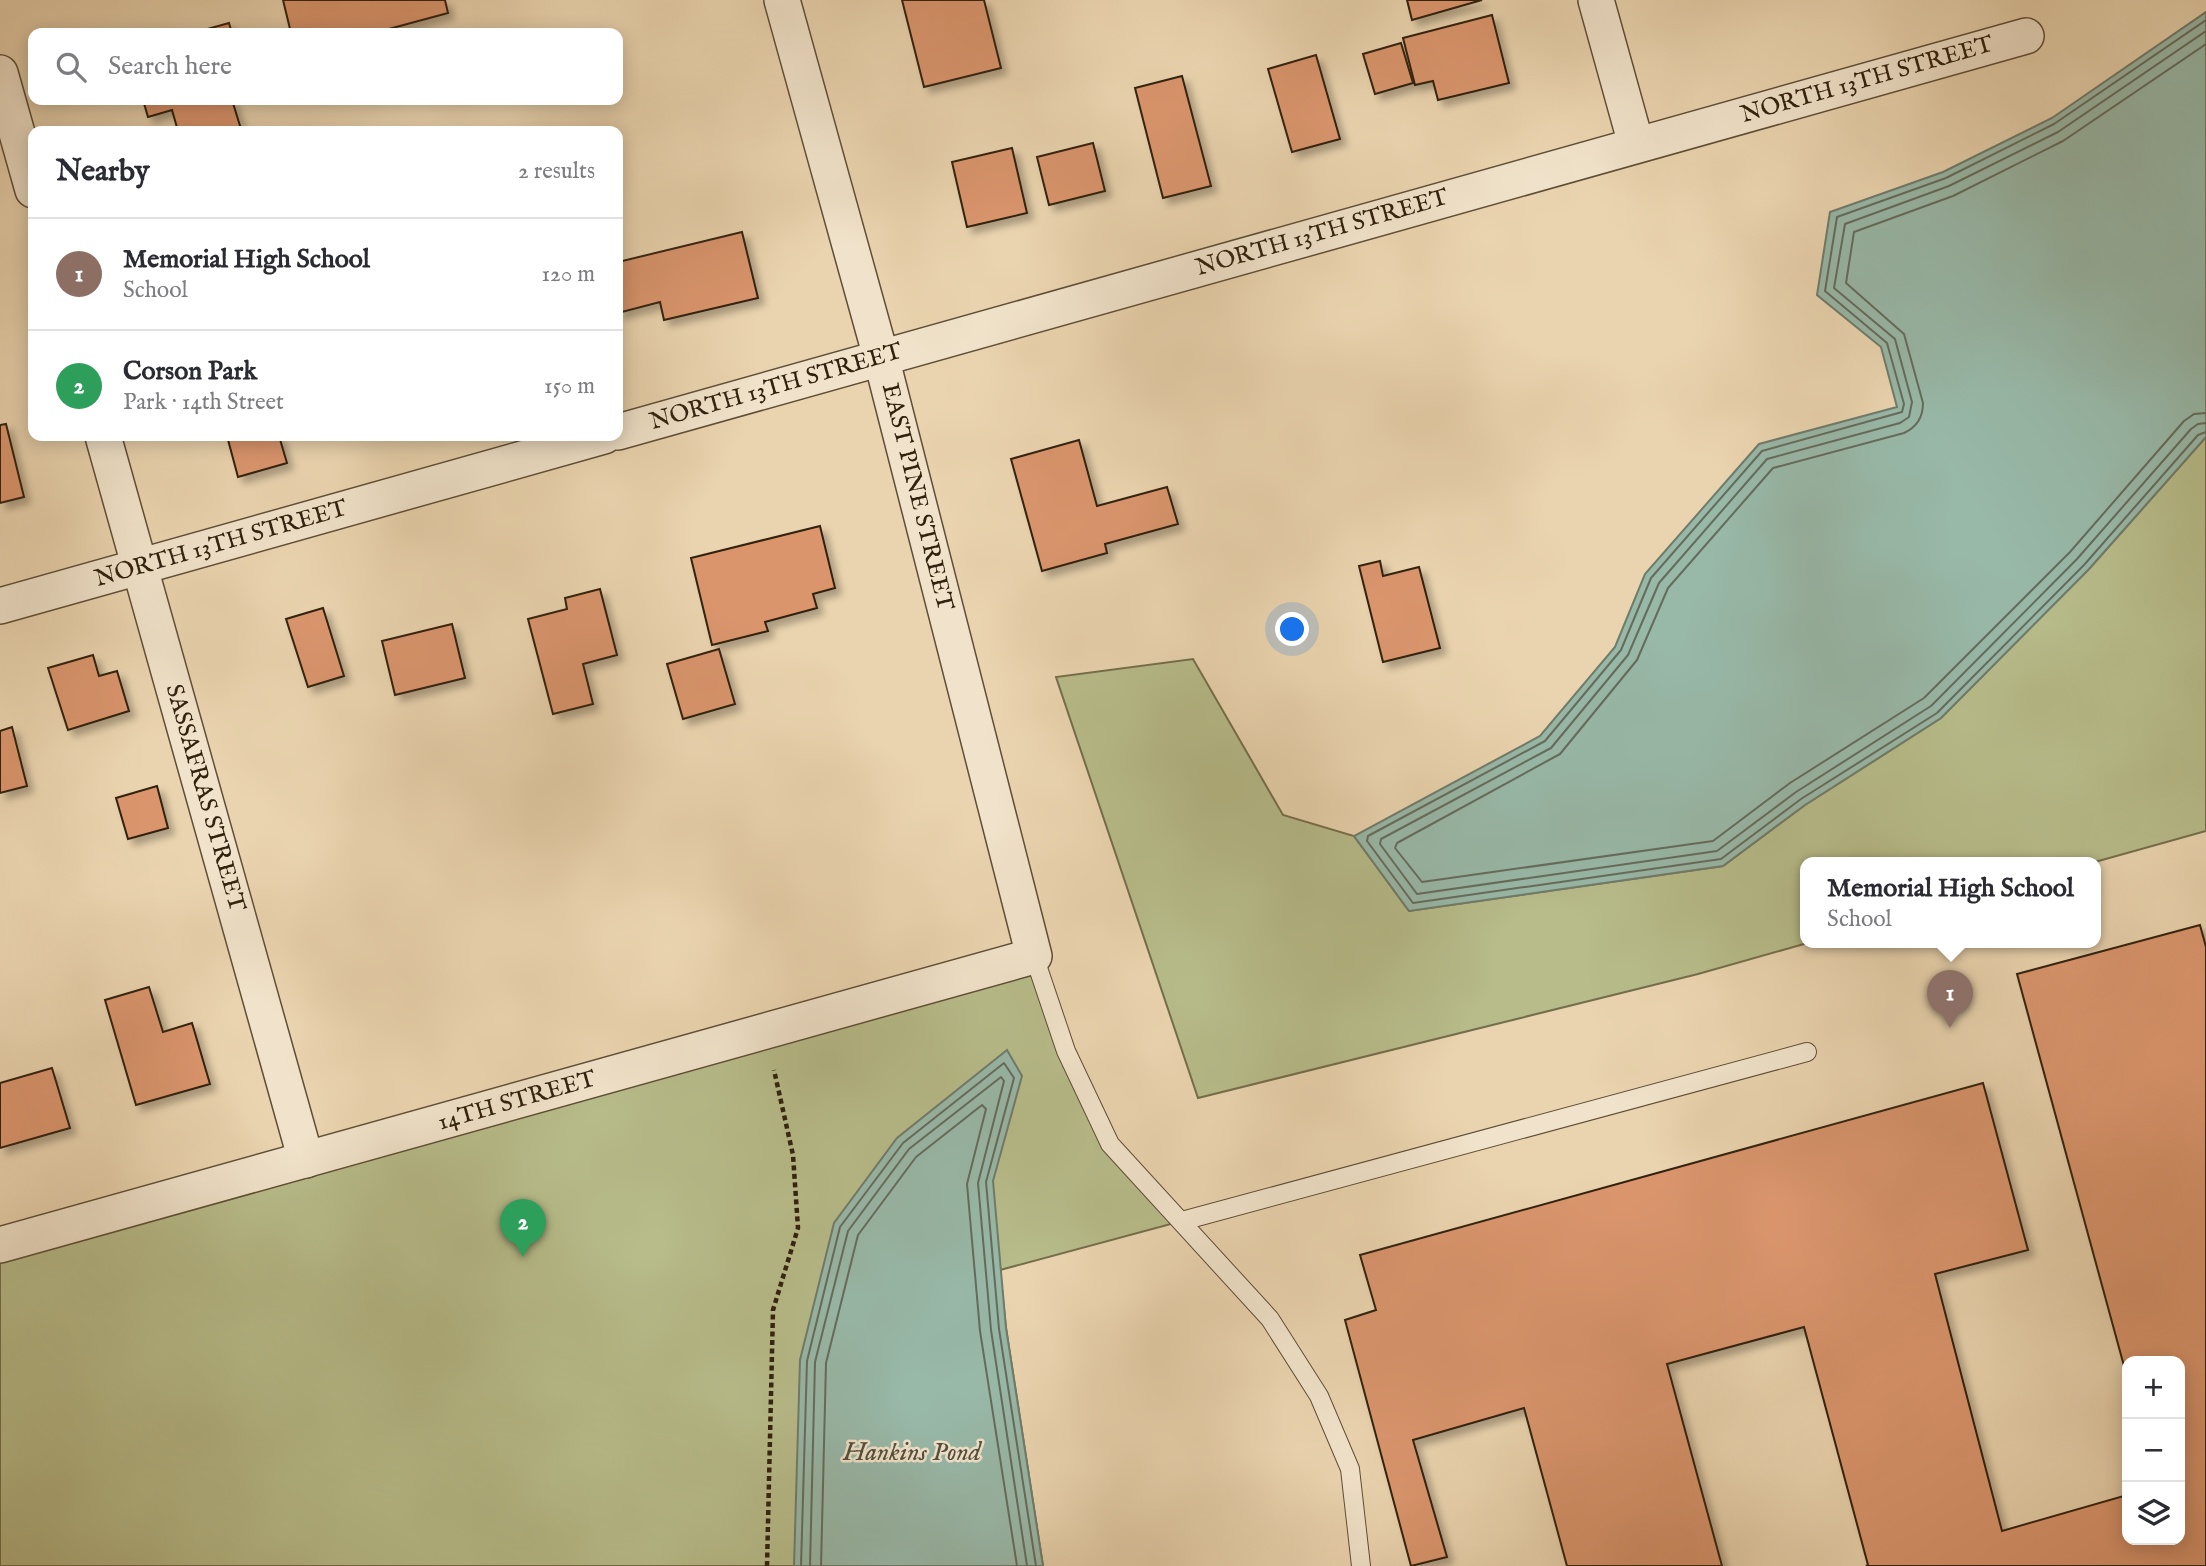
<!DOCTYPE html>
<html lang="en">
<head>
<meta charset="utf-8">
<style>
	:root { --surface:#fff; --page:#f7f7f7; --text:#2b2b33; --muted:#7c7c81; --line:#e1e1e2; --accent:#8f2418 }
	body { margin:0; font-family:"IM FELL English",serif; background:var(--page); color:var(--text) }
	.controls { position:absolute; right:21px; bottom:21px; display:grid; overflow:hidden; border-radius:14px; box-shadow:0 4px 18px #0003 }
	.controls button { width:63px; height:63px; display:grid; place-items:center; padding:0; border:0; border-bottom:2px solid var(--line); background:var(--surface); color:var(--text); font:35px sans-serif }
	.you { position:absolute; left:1293px; top:630px; width:24px; height:24px; margin:-18px; border:5px solid #fff; border-radius:50%; background:#1a73e8; box-shadow:0 0 0 10px #1a73e833 }
	.badge { display:grid; place-items:center; width:46px; height:46px; border-radius:50%; background:var(--accent); color:#fff; font-size:23px; font-weight:700 }
	.pin { position:absolute; translate:-50% -58px; filter:drop-shadow(0 2px 4px #0008) }
	.pin::after { content:''; position:absolute; top:37px; width:24px; height:21px; background:inherit; clip-path:polygon(0 0,100% 0,50% 100%) }
	.popup { position:absolute; left:1800px; top:857px; width:301px; height:91px; box-sizing:border-box; display:grid; place-content:center; border-radius:14px; background:var(--surface); filter:drop-shadow(0 2px 5px #0005); font-size:23px; white-space:nowrap; color:var(--muted) }
	.popup b { font-size:26px; color:var(--text) }
	.popup::after { content:''; position:absolute; left:50%; top:100%; margin-left:-14px; border:14px solid transparent; border-top-color:var(--surface) }
	.list { margin:0; padding:0; list-style:none }
	h2 { display:flex; justify-content:space-between; align-items:center; height:91px; margin:0; padding:0 28px; font-size:30px }
	h2 small { font-size:23px; font-weight:400; color:var(--muted) }
	.list li { display:grid; grid-template-columns:46px 1fr auto; gap:21px; align-items:center; box-sizing:border-box; height:112px; padding:0 28px; border-top:2px solid var(--line) }
	.list b { display:block; font-size:26px; white-space:nowrap }
	.list p { margin:0; font-size:23px; white-space:nowrap; color:var(--muted) }
	.list em { font-size:23px; font-style:normal; color:var(--muted) }
	.icon { flex:none; width:38px; height:38px; fill:none; stroke:currentColor; stroke-width:2; stroke-linecap:round; stroke-linejoin:round }
	.map { position:relative; flex:none; width:2206px; height:1566px; overflow:hidden }
	.search { position:absolute; background:var(--surface); box-shadow:0 4px 18px #0003; left:28px; top:28px; width:595px; height:77px; display:flex; align-items:center; gap:18px; box-sizing:border-box; padding:0 24px; border-radius:14px; color:var(--muted); font-size:26px }
	.panel { position:absolute; background:var(--surface); box-shadow:0 4px 18px #0003; left:28px; top:126px; width:595px; height:315px; border-radius:14px }
	.map>svg:first-child { display:block }
	.green { fill:#b7bc8a; stroke:#746e4c; stroke-width:2 }
	.water { fill:#98b8a8; stroke:#6f7c6b; stroke-width:2 }
	.lines { fill:none; stroke-linecap:round; stroke-linejoin:round }
	.shore { stroke:#646c5c; stroke-width:2 }
	.building { fill:#da956d; stroke:#31210f; stroke-width:2; filter:url(#shadow) }
	.lane-casing { stroke:#5f4e37; stroke-width:20 }
	.street-casing { stroke:#5f4e37; stroke-width:38 }
	.path { stroke:#31210f; stroke-width:4.5; stroke-dasharray:5 3.5; stroke-linecap:butt }
	.lane { stroke:#f1e3cb; stroke-width:18 }
	.street { stroke:#f1e3cb; stroke-width:35 }
	.labels { text-anchor:middle; dominant-baseline:central; stroke-width:5; stroke-linejoin:round; paint-order:stroke }
	.street-label { font-size:24px; fill:#31210f; stroke:#f1e3cb }
	.water-label { font-size:26px; font-style:italic; fill:#504e3d; stroke:#f1e3cb }
</style>
</head>
<body>
<div class="map">
<svg width="2206" height="1566" viewBox="0 0 2206 1566">
	<defs>
		<filter id="shadow"><feDropShadow dx="6" dy="6" stdDeviation="3.5" flood-color="#0004"/></filter>
	</defs>
	<rect width="100%" height="100%" fill="#ead4af"/>
	<filter id="stains"><feTurbulence type="fractalNoise" baseFrequency=".00286" numOctaves="4"/><feColorMatrix values="0 0 0 0 .2 0 0 0 0 .09 0 0 0 0 .02 0 0 0 .5 -.17"/></filter>
	<radialGradient id="worn" r=".72"><stop offset=".6" stop-color="#630" stop-opacity="0"/><stop offset="1" stop-color="#630" stop-opacity=".3"/></radialGradient>
	<!-- green -->
	<g class="green">
		<path d="M2206 437V831L2095 862H1805V942H1811L1698 974 1198 1098 1056 677 1193 659 1283 815 1354 836 1409 911 1723 866 1805 805 1941 718 2089 569Z"/>
		<path d="M1034 956 1110 1144 1182 1221 1000 1270 1006 1328 1043 1566H0V1245Z"/>
	</g>
	<!-- water -->
	<g class="water">
		<path d="M2206 12V437L2089 569 1941 718 1805 805 1723 866 1409 911 1354 836 1540 736 1615 647 1645 574 1759 444 1897 407 1881 347 1817 295 1830 212 1943 172 2052 118Z"/>
		<path d="M1007 1050 1022 1076 993 1181 1006 1328 1043 1566H794L800 1360 834 1223 897 1138Z"/>
	</g>
	<g class="lines">
		<!-- shore -->
		<g class="shore">
			<path d="M2206 20 2054 124 1946 178 1837 217 1825 291 1887 343 1904 404 1902 412 1762 451 1651 578 1621 650 1545 741 1368 836 1367 841 1413 903 1721 859 1801 799 1937 713 2084 565 2198 435 2206 432"/>
			<path d="M2206 31 2058 132 1949 186 1845 224 1834 288 1895 339 1912 402 1909 417 1900 423 1767 459 1659 583 1628 655 1551 748 1381 839 1380 844 1417 894 1717 851 1796 792 1931 706 2077 559 2191 429 2198 424 2206 423"/>
			<path d="M2206 44 2063 141 1953 196 1854 232 1846 283 1904 334 1923 403C1923 417 1917 427 1904 433L1773 468 1668 588 1637 660 1560 754 1397 843 1395 848 1422 882 1713 841 1790 783 1924 698 2070 552 2184 421 2194 414 2206 413"/>
			<path d="M801 1566 807 1361 840 1227 903 1143 1004 1063 1014 1078 986 1182 999 1329 1036 1566"/>
			<path d="M810 1566 815 1362 848 1231 909 1149 1001 1077 1004 1081 978 1183 991 1330 1027 1566"/>
			<path d="M821 1566 826 1363 858 1235 916 1157 982 1105 986 1109 967 1184 980 1331 1017 1566"/>
		</g>
	</g>
	<!-- building -->
	<g class="building">
		<path d="M283 0H445L448 13 374 33H291Z"/>
		<path d="M902 0H984L1001 68 924 87Z"/>
		<path d="M1407 0H1482L1412 20Z"/>
		<path d="M1492 15 1509 83 1438 100 1433 81 1415 85 1403 38Z"/>
		<path d="M229 23 232 33H193Z"/>
		<path d="M1401 43 1413 83 1375 94 1363 54Z"/>
		<path d="M1316 55 1340 139 1292 152 1268 69Z"/>
		<path d="M1182 76 1211 186 1163 198 1135 88Z"/>
		<path d="M143 100H232L241 129 233 131H178L172 110 148 117Z"/>
		<path d="M1093 143 1105 191 1049 205 1037 157Z"/>
		<path d="M1012 148 1027 213 967 227 952 162Z"/>
		<path d="M742 232 758 298 664 320 660 302 618 313V262Z"/>
		<path d="M6 424 24 497 0 503V425Z"/>
		<path d="M227 436H279L287 463 238 477Z"/>
		<path d="M1079 440 1097 506 1167 487 1178 524 1105 544 1107 553 1042 571 1011 459Z"/>
		<path d="M820 526 835 588 813 594 817 608 765 622 768 631 712 645 691 558Z"/>
		<path d="M1380 561 1383 576 1419 567 1440 648 1383 662 1359 566Z"/>
		<path d="M600 589 617 655 583 664 593 704 553 714 528 619 567 609 565 598Z"/>
		<path d="M323 608 344 676 308 687 286 619Z"/>
		<path d="M452 624 465 678 395 695 382 641Z"/>
		<path d="M719 649 735 704 683 719 667 664Z"/>
		<path d="M93 655 99 676 117 671 129 711 68 730 48 668Z"/>
		<path d="M12 727 27 786 0 793V731Z"/>
		<path d="M157 786 168 828 128 839 116 798Z"/>
		<path d="M2200 925 2206 947V1566H1866L1868 1565 1804 1327 1667 1364 1722 1566H1567L1524 1408 1413 1440 1447 1557 1411 1566 1345 1320 1376 1310 1360 1255 1983 1083 2028 1250 1935 1274 2002 1531 2127 1495V1540H2180V1361H2127V1377L2017 974Z"/>
		<path d="M149 987 163 1032 192 1023 210 1084 136 1105 105 1000Z"/>
		<path d="M52 1068 70 1128 0 1148V1083Z"/>
	</g>
	<g class="lines">
		<!-- lane casing -->
		<g class="lane-casing">
			<g id="lane">
				<path d="M1034 956 1066 1051 1110 1144 1270 1319 1319 1396 1350 1469 1361 1566"/>
				<path d="M1182 1221 1807 1052"/>
			</g>
		</g>
		<!-- street casing -->
		<g class="street-casing">
			<g id="street">
				<path d="M1596 0 1636 144"/>
				<path d="M0 73 33 190"/>
				<path d="M618 432 2026 36"/>
				<path d="M103 436 306 1160"/>
				<path d="M0 606 604 436"/>
				<path d="M0 1245 1034 956 881 357 782 0"/>
			</g>
		</g>
		<!-- path -->
		<path class="path" d="M767 1566 773 1310 798 1228 793 1155 774 1070"/>
		<!-- lane -->
		<use href="#lane" class="lane"/>
		<!-- street -->
		<use href="#street" class="street"/>
	</g>
	<g class="labels">
		<!-- street labels -->
		<g class="street-label">
			<text transform="translate(1867 80) rotate(-16)">NORTH 13TH STREET</text>
			<text transform="translate(1322 233) rotate(-16)">NORTH 13TH STREET</text>
			<text transform="translate(776 387) rotate(-16)">NORTH 13TH STREET</text>
			<text transform="translate(917 497) rotate(76)">EAST PINE STREET</text>
			<text transform="translate(221 544) rotate(-16)">NORTH 13TH STREET</text>
			<text transform="translate(205 798) rotate(74)">SASSAFRAS STREET</text>
			<text transform="translate(517 1101) rotate(-16)">14TH STREET</text>
		</g>
		<!-- water labels -->
		<g class="water-label">
			<text x="912" y="1452">Hankins Pond</text>
		</g>
	</g>
	<rect width="100%" height="100%" filter="url(#stains)"/>
	<rect width="100%" height="100%" fill="url(#worn)"/>
</svg>
<div class="controls">
<button>+</button>
<button>−</button>
<button><svg class="icon" aria-label="layers" viewBox="0 0 24 24"><path d="M12 4l9 5-9 5-9-5zM3 14l9 5 9-5"/></svg></button>
</div>
<div class="you"></div>
<div class="pin badge" style="left:1950px;top:1028px;background:#8d6e63">1</div>
<div class="popup"><b>Memorial High School</b>School</div>
<div class="pin badge" style="left:523px;top:1257px;background:#2e9e5b">2</div>
<div class="search"><svg class="icon" aria-label="search" viewBox="0 0 24 24"><circle cx="10" cy="10" r="6"/><path d="M15 15l6 6"/></svg>Search here</div>
<section class="panel">
<h2>Nearby<small>2 results</small></h2>
<ul class="list">
<li><span class="badge" style="background:#8d6e63">1</span><div><b>Memorial High School</b><p>School</p></div><em>120 m</em></li>
<li><span class="badge" style="background:#2e9e5b">2</span><div><b>Corson Park</b><p>Park · 14th Street</p></div><em>150 m</em></li>
</ul>
</section>
</div>
</body>
</html>
